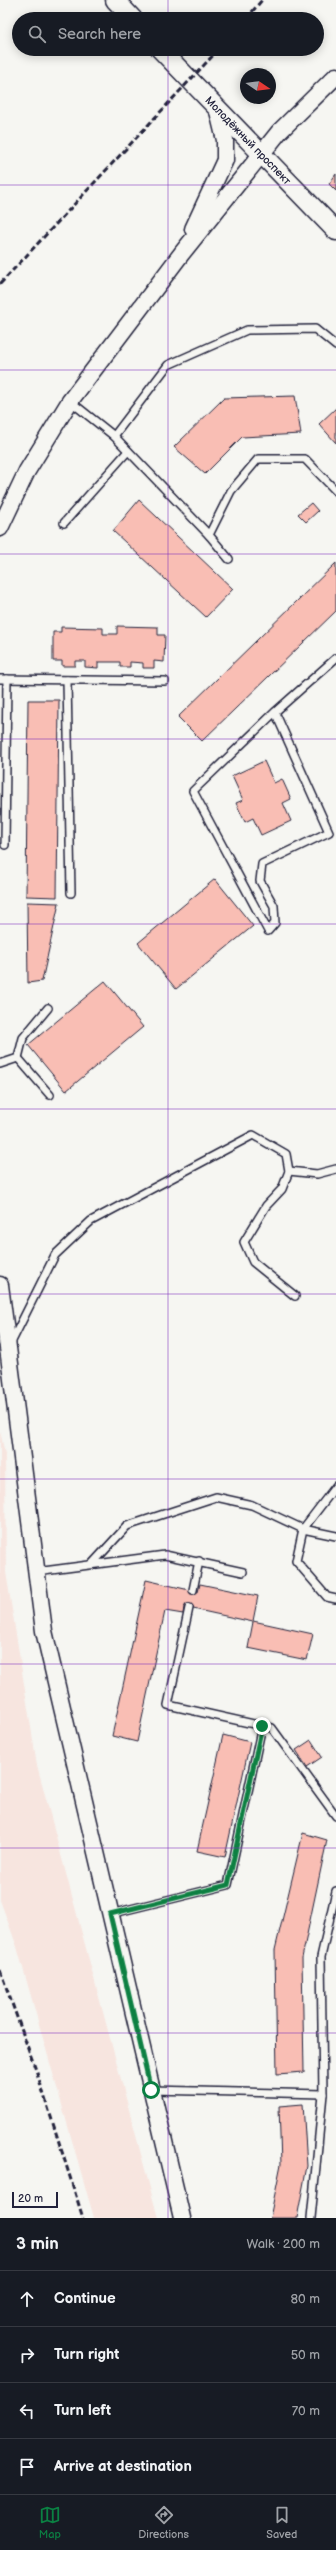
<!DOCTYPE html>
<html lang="en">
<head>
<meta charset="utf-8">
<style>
	:root { --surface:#171b24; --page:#20242c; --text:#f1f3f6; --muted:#9ea1a6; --line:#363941; --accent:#0b8043 }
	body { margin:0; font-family:"Balsamiq Sans",sans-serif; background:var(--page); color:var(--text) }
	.compass { position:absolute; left:240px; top:68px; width:36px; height:36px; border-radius:50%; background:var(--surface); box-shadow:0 2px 10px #0003; rotate:103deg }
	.scale { position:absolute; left:12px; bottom:10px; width:46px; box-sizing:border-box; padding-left:4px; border:2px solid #22223b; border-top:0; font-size:11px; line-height:14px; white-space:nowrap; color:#22223b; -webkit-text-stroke:3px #f6f6f2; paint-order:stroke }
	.stop { position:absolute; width:12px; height:12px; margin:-9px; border:3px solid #0b8043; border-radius:50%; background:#fff }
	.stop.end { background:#0b8043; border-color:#fff; box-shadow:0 1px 4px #0008 }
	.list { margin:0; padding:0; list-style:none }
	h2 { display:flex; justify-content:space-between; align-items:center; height:52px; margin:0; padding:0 16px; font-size:17px }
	h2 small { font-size:13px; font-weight:400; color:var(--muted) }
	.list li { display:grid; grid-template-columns:26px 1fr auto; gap:12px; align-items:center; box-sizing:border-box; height:56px; padding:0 16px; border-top:1px solid var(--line) }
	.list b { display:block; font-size:15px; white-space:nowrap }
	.list em { font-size:13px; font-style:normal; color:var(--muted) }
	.icon { flex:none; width:22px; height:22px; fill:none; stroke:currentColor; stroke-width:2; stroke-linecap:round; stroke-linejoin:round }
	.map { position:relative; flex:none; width:336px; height:2218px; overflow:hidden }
	.search { position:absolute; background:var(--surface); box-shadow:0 2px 10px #0003; left:12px; right:12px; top:12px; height:44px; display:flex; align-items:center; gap:10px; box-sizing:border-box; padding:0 14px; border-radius:22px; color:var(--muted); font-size:15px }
	.sheet { height:276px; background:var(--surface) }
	nav { display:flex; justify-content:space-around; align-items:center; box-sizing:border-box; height:56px; border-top:1px solid var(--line); background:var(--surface); font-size:11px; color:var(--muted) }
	nav a { display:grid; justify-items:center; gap:2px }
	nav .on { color:var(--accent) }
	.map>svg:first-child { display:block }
	.built { fill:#f7e5df }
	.building { fill:#f9beb4; stroke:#22223b }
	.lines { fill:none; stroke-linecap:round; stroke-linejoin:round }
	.service-casing { stroke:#22223b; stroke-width:10 }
	.tertiary-casing { stroke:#22223b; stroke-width:19 }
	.secondary-casing { stroke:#22223b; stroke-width:21 }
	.service { stroke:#f6f6f2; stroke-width:7 }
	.tertiary { stroke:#f6f6f2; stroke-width:16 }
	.secondary { stroke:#f6f6f2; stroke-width:18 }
	.rail { stroke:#22223b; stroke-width:3; stroke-dasharray:6 3; stroke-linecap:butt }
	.route { stroke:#0b8043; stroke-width:5 }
	.grid { fill:none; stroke:#7b2cbf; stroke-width:1; stroke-opacity:0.55 }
	.labels { text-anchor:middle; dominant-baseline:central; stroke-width:3; stroke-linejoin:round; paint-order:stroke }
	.street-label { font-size:11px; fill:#22223b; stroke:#f6f6f2 }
</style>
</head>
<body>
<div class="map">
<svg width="336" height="2218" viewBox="0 0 336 2218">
	<rect width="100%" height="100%" fill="#f6f6f2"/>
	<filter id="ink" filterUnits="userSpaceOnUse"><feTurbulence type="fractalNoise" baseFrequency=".025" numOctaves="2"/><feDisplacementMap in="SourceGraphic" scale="8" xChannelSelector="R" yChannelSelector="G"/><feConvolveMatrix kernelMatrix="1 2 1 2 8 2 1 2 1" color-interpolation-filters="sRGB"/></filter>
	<g filter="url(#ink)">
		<!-- built -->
		<path class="built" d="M0 1431 5 1454 6 1572 37 1765 158 2218H94L17 1947 0 1900Z"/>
		<!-- building -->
		<g class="building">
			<path d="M336 174V191L329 184Z"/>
			<path d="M295 396 301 434 242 437 205 474 174 447 224 398Z"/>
			<path d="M336 408V443L319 424Z"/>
			<path d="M139 500 233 589 206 617 113 531Z"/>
			<path d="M311 503 318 511 306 522 298 514Z"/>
			<path d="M336 563V611L202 741 178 717Z"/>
			<path d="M117 626 158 627V635H165L164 662 154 661V668H143V663L130 662V667H120V662H98V668L85 667V661H75V666H62V661H53V632H61V627L103 628V634H117Z"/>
			<path d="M28 700H59L57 897 26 896Z"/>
			<path d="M264 761 274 783 282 779 291 799 283 803 291 821 261 835 253 818 245 822 236 803 243 800 232 776Z"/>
			<path d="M215 879 253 926 176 989 138 943Z"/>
			<path d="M27 902 59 903 42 981 28 983Z"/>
			<path d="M105 981 143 1027 66 1091 28 1045Z"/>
			<path d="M146 1580 198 1592 200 1584 258 1596 253 1621 313 1634 307 1660 248 1648 253 1622 184 1607 183 1614 165 1611 137 1742 112 1736Z"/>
			<path d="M223 1735 250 1742 225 1857 197 1851Z"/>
			<path d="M311 1740 322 1757 307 1767 296 1750Z"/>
			<path d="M303 1833 327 1840 302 1958 304 2072 277 2074 275 1950Z"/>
			<path d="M303 2104 307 2166 297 2218H270L281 2164 279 2106Z"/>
		</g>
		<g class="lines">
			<!-- service casing -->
			<g class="service-casing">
				<g id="service">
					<path d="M70 401 114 436 209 535 229 559"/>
					<path d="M114 436 168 365 247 330 315 329 336 346"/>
					<path d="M64 523 128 451"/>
					<path d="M209 535 231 491 258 459H305L336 491"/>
					<path d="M0 679 165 681"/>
					<path d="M67 680 71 893"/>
					<path d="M275 712 329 832 262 864 260 881 274 906 275 923 268 931 193 791 275 712 336 658"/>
					<path d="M5 845 7 679"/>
					<path d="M18 1058 23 1038 48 1008"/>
					<path d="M0 1064 18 1058 50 1095"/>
					<path d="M289 1171 317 1174 336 1169"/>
					<path d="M11 1343 55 1255 91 1221 253 1135 286 1154 289 1171 282 1189 266 1206 244 1242 253 1262 295 1296"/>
					<path d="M336 1486 303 1529 336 1536"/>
					<path d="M92 1564 127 1526 216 1497 252 1505 303 1529 296 1561 327 1597 336 1599"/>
					<path d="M36 1572 165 1555 243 1572"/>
					<path d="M193 1590 199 1561"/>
					<path d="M189 1608 168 1705 272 1728 336 1816"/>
					<path d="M110 1914 228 1885 262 1726"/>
					<path d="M151 2090 323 2094"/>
					<path d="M311 2218 323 2094 321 1957 336 1891"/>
				</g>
			</g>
			<!-- tertiary casing -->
			<g class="tertiary-casing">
				<g id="tertiary">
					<path d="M193 229 225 160V140L217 107"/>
					<path d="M0 528 27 471 70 401 182 253 279 132 336 76"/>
					<path d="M0 1285 44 1631 182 2218"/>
				</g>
			</g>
			<!-- secondary casing -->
			<g class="secondary-casing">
				<g id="secondary">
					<path d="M115 0 133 19"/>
					<path id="s1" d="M160 49 336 231"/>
				</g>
			</g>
			<!-- service -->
			<use href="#service" class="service"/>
			<!-- tertiary -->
			<use href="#tertiary" class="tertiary"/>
			<!-- secondary -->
			<use href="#secondary" class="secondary"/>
			<!-- rail -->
			<g class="rail">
				<path d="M246 19 262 0"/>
				<path d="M0 284 219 49"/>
				<path d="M0 1970 37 2073 83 2218"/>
			</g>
		</g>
	</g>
	<g class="lines" filter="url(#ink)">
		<!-- route -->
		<path class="route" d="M151 2090 110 1914 228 1885 262 1726"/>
	</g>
	<!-- grid -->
	<path class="grid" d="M168 0V19M168 49V2218M0 185H336M0 370H336M0 554H336M0 739H336M0 924H336M0 1109H336M0 1294H336M0 1479H336M0 1664H336M0 1848H336M0 2033H336"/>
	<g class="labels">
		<!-- street labels -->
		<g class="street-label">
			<text stroke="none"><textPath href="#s1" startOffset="127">Молодёжный проспект</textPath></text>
		</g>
	</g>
</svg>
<svg class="compass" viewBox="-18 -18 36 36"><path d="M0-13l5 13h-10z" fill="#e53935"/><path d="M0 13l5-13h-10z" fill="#9ea1a6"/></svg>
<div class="scale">20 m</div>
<div class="stop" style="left:151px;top:2090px"></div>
<div class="stop end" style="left:262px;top:1726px"></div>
<div class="search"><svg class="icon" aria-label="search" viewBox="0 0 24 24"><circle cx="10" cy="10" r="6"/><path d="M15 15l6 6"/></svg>Search here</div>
</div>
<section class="sheet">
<h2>3 min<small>Walk · 200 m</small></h2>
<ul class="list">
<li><svg class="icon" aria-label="ahead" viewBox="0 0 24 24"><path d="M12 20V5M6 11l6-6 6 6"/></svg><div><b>Continue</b></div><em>80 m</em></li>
<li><svg class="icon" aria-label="right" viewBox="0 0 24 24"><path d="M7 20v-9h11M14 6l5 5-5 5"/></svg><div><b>Turn right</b></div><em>50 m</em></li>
<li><svg class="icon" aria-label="left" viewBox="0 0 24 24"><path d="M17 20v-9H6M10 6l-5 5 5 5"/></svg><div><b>Turn left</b></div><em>70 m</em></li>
<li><svg class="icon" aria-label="arrive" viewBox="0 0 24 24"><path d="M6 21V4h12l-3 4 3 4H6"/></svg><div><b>Arrive at destination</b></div></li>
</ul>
</section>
<nav>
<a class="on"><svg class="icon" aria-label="map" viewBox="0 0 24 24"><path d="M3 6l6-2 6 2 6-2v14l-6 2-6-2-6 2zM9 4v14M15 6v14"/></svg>Map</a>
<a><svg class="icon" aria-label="directions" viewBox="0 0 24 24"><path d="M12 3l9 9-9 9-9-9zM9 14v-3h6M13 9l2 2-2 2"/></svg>Directions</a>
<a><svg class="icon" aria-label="saved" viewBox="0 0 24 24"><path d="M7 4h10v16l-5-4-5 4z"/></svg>Saved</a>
</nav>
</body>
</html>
